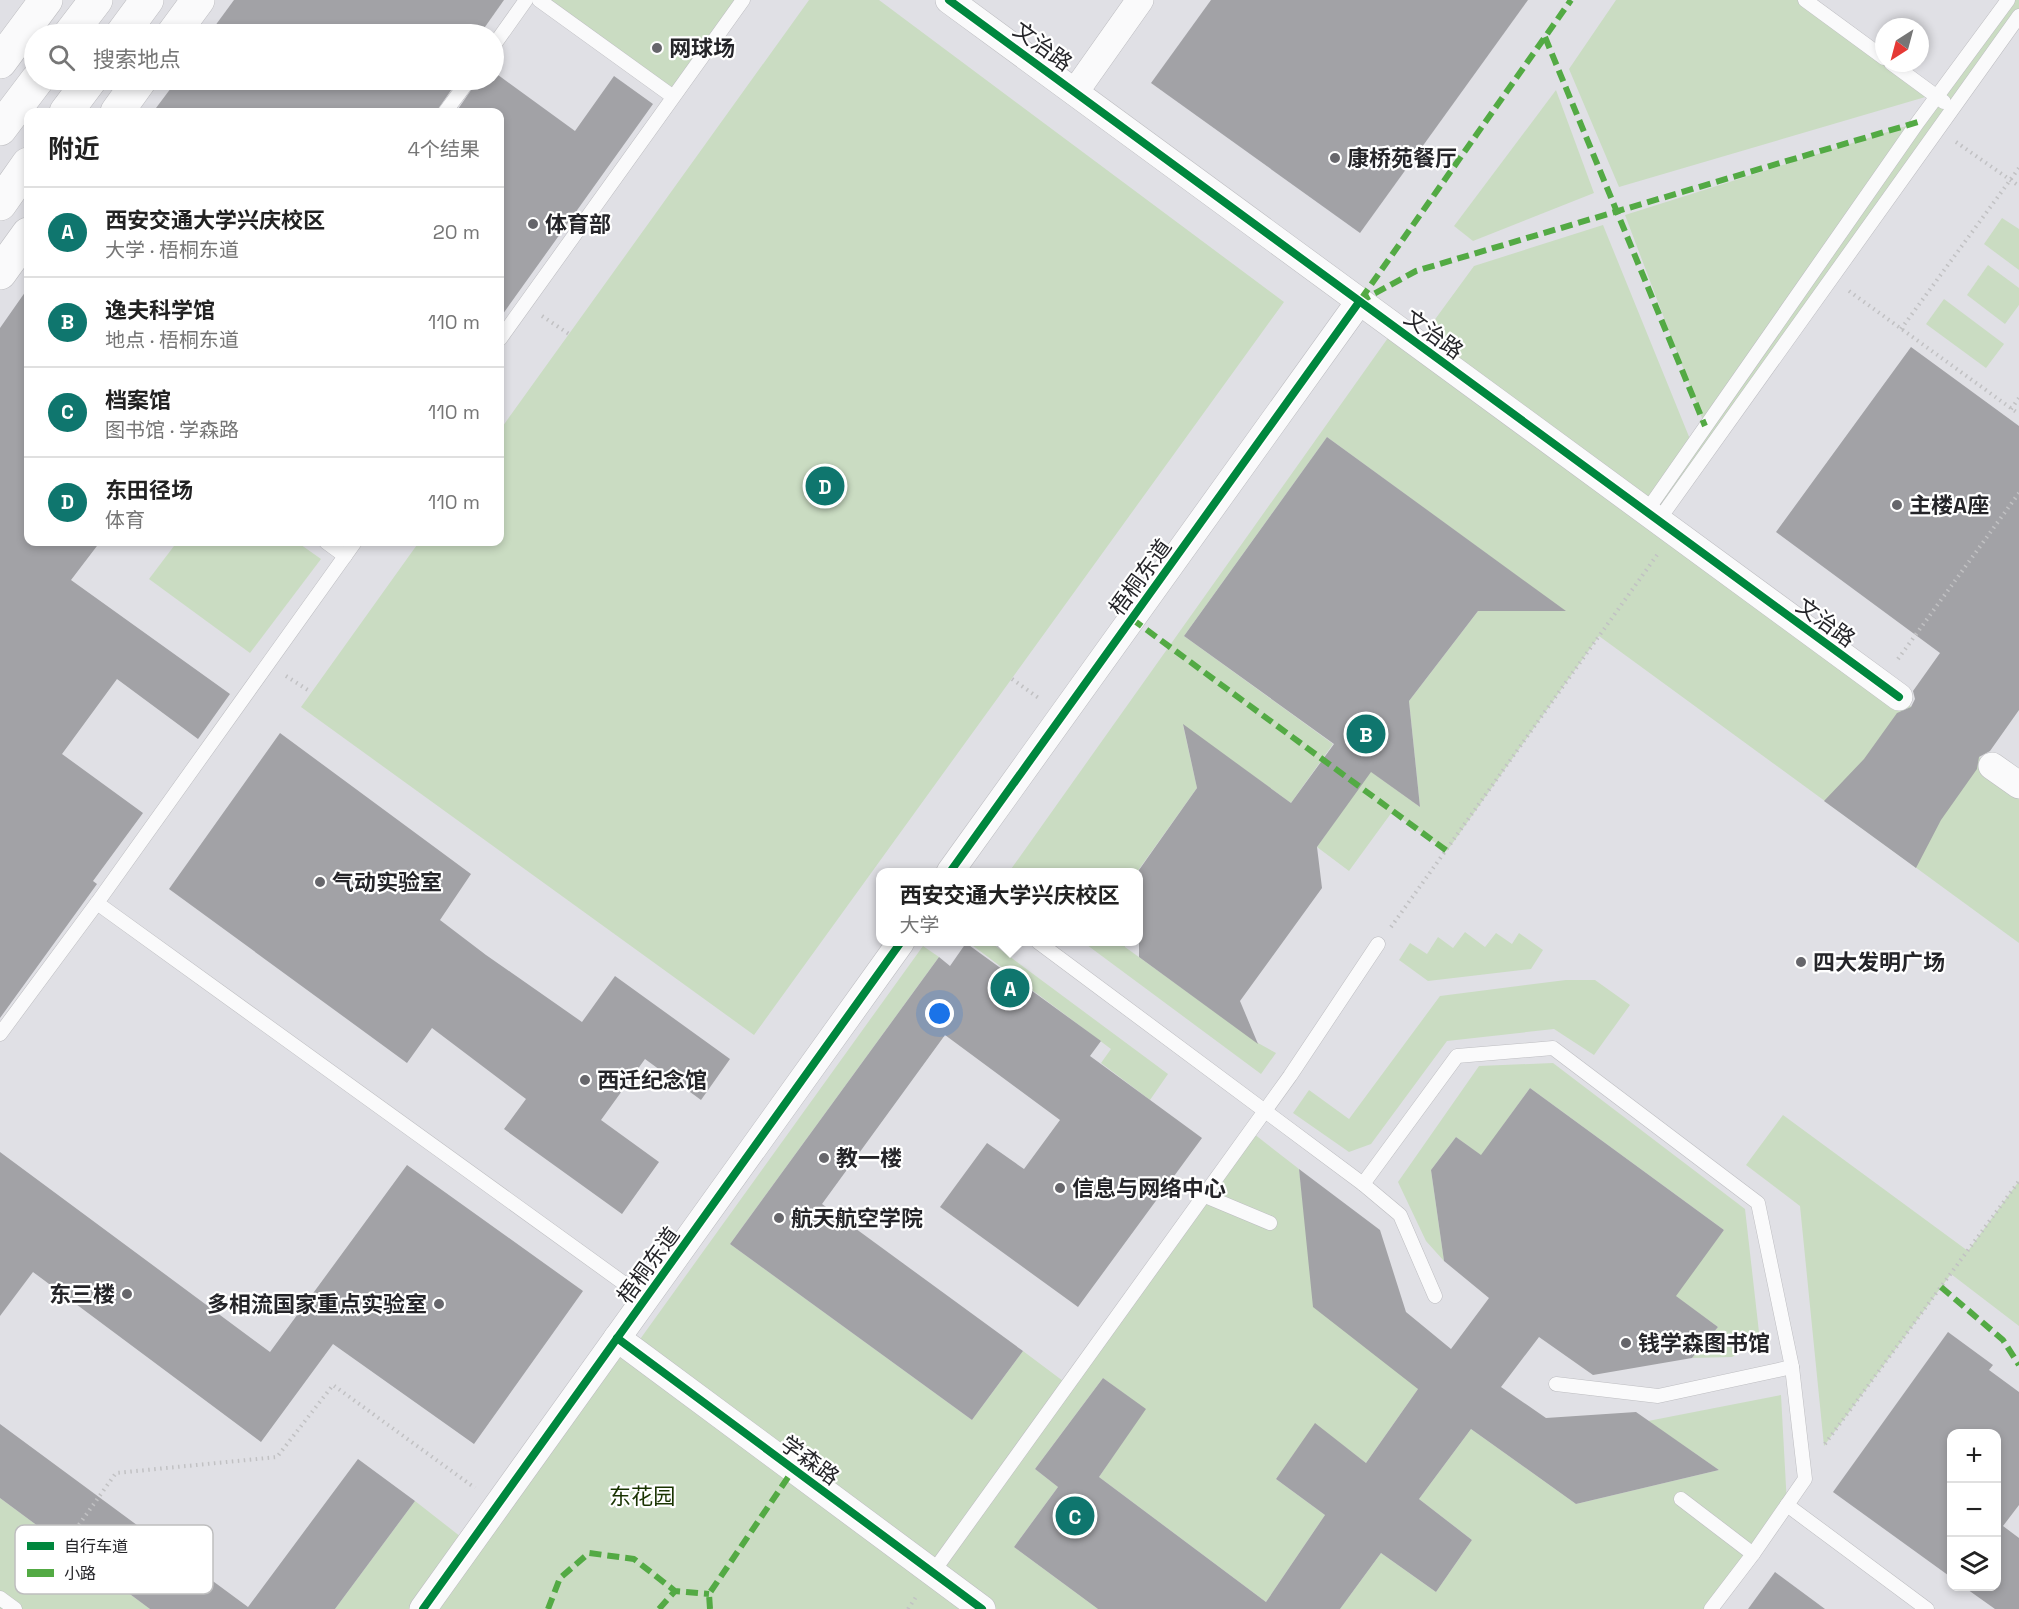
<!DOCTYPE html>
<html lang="zh">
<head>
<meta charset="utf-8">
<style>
	:root { --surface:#fff; --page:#f6f6f6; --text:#222; --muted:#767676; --line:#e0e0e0; --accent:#0f766e }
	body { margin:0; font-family:"Space Grotesk","Noto Sans SC",sans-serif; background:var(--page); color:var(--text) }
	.controls { position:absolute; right:18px; bottom:18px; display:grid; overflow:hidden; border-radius:12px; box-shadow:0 3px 9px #0003 }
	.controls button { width:54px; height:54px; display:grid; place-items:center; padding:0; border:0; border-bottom:2px solid var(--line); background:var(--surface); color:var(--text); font:30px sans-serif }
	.compass { position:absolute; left:1875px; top:18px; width:54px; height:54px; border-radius:50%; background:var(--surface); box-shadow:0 3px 9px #0003; rotate:216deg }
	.you { position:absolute; left:940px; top:1014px; width:21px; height:21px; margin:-15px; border:4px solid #fff; border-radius:50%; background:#1a73e8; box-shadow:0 0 0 9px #1a73e833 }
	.badge { display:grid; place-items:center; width:39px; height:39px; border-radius:50%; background:var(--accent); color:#fff; font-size:20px; font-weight:700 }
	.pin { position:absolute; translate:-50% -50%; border:3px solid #fff; box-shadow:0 2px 6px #0006 }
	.popup { position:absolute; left:876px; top:868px; width:267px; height:78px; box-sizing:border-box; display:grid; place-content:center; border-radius:12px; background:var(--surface); filter:drop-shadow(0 2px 4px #0005); font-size:20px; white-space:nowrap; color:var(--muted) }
	.popup b { font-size:22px; color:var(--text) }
	.popup::after { content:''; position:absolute; left:50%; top:100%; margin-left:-12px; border:12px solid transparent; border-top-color:var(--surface) }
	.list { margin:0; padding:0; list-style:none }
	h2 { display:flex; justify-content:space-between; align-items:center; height:78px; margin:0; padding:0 24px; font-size:26px }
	h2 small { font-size:20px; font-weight:400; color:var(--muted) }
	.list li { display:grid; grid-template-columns:39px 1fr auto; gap:18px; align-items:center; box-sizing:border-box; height:90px; padding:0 24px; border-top:2px solid var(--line) }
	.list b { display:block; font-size:22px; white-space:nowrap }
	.list p { margin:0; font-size:20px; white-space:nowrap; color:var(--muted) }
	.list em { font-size:20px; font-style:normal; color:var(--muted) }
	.icon { flex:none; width:33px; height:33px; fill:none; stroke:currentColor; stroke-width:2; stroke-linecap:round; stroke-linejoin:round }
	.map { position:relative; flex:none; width:2019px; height:1609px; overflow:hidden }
	.search { position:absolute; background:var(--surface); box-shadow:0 3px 9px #0003; left:24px; top:24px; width:480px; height:66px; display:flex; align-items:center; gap:15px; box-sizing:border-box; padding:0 21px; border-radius:33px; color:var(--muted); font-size:22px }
	.panel { position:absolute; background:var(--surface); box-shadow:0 3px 9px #0003; left:24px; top:108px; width:480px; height:438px; border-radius:12px }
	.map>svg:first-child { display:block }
	.green { fill:#cadcc2 }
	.building { fill:#a2a2a6 }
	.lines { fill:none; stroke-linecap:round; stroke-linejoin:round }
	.service-casing { stroke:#bdbdc1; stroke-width:15 }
	.minor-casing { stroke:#bdbdc1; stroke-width:28 }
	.tertiary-casing { stroke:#bdbdc1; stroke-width:34 }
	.secondary-casing { stroke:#bdbdc1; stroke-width:34 }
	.path { stroke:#c1c1c3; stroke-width:4; stroke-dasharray:1.5 4.5; stroke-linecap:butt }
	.service { stroke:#fafafb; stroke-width:14 }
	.minor { stroke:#fafafb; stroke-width:27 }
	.tertiary { stroke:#fafafb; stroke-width:33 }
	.secondary { stroke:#fafafb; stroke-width:33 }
	.quiet { stroke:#53aa44; stroke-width:6; stroke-dasharray:12 6; stroke-linecap:butt }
	.cycleway-casing { stroke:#fff; stroke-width:11 }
	.cycleway { stroke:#00873e; stroke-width:8 }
	.poi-dot { fill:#66666b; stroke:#fff; stroke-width:2 }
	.labels { text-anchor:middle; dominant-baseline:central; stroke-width:4.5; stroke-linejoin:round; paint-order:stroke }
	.street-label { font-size:22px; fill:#252529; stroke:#fff }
	.poi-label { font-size:22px; font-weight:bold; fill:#252529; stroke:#fff; text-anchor:start }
	.park-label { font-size:22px; fill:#193301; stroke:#fff }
	.key { fill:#fff; stroke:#bebebf; stroke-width:1.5 }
	.key-label { font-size:16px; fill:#252529 }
</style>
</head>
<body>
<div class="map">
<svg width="2019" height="1609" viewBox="0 0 2019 1609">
	<rect width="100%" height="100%" fill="#e0e0e5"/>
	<!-- green -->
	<g class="green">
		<path d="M539 0H743L672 96Z"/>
		<path d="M809 0H879L1284 302 754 1035 301 707 419 542H500V430Z"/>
		<path d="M1616 0H1809L1940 92 2008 0H2019V16L1658 521 2019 786V943L1599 636 1447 851 1392 812 1349 871 1317 847 1370 771 1420 807 1409 701 1478 611H1565L1327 437 1184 636 1333 744 1291 803 1183 725 1197 788 1137 872H1009L1395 328 1417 344 1474 266 1603 225 1692 444 1705 426 1625 215 1919 122 1939 93 1619 187 1569 69Z"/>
		<path d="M1556 90 1594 193 1473 241 1454 226Z"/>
		<path d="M2002 218 2019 229V270L1984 244Z"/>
		<path d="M1988 265 2019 288V305L2005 324 1967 295Z"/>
		<path d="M1944 299 2004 344 1986 368 1926 324Z"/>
		<path d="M177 542H297L321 559 250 653 149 579Z"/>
		<path d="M1465 932 1485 947 1496 933 1512 944 1519 933 1543 950 1531 969 1428 981 1399 960 1410 943 1427 954 1438 937 1453 948Z"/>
		<path d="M968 942H990L1168 1074 1150 1100 1101 1063 1111 1049Z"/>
		<path d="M1083 942H1124L1125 947 1258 1043 1276 1053 1261 1074Z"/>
		<path d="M923 946 939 957 730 1244 972 1420 1023 1351 1067 1384 1249 1130 1299 1169 1306 1228 1418 1389 1366 1463 1315 1424 1276 1479 1325 1515 1266 1602 1099 1477 1145 1409 1103 1378 1035 1469 1058 1487 1014 1547 1098 1609H335L415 1501 470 1544 617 1338 633 1349Z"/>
		<path d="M1566 980H1595L1630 1005 1594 1055 1554 1029 1447 1041 1371 1144 1349 1152 1293 1113 1309 1090 1349 1119 1440 996Z"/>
		<path d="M1553 1063 1745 1209 1760 1341 1732 1357 1692 1358 1718 1327 1620 1256 1693 1271 1724 1230 1530 1088 1499 1131 1541 1200 1456 1137 1431 1170 1444 1261 1426 1241 1398 1182 1479 1066Z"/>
		<path d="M1783 1115 1968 1251 2019 1181V1326L1951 1274 1824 1446 1800 1206 1746 1165Z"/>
		<path d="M1781 1395 1787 1505 1711 1609H1340L1381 1553 1436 1592 1472 1540 1419 1499 1471 1429 1576 1504 1719 1470 1648 1421Z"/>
		<path d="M0 1498 150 1609H0Z"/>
	</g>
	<!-- building -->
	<g class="building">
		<path d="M234 0H504L480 34H209Z"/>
		<path d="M1211 0H1528L1360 233 1151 83Z"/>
		<path d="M494 72 575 131 614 76 653 104 500 318V112H456L478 80H494Z"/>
		<path d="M177 80H458L436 112H153Z"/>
		<path d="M28 288V542H100L71 580 230 694 198 739 117 679 62 754 143 813 93 881 97 884 0 1018V328Z"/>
		<path d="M1911 347 2019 426V710L1990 751 1979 757 1977 769 1941 820 1916 868 1824 801 1864 759 1897 713 1911 707 1915 699 1913 691 1940 653 1776 532Z"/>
		<path d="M1327 437 1566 611H1478L1409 701 1420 807 1371 772 1317 847 1322 888 1240 1001 1258 1044 1139 957V870L1197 788 1183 724 1291 803 1334 744 1184 636Z"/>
		<path d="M280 733 471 874 440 920 486 955 582 1022 615 976 730 1059 701 1100 645 1059 601 1120 659 1162 622 1214 504 1129 526 1099 432 1028 407 1063 169 889Z"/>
		<path d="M966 943 1101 1041 1090 1056 1202 1138 1078 1307 940 1207 987 1143 1024 1169 1060 1120 945 1035 822 1204 1023 1351 972 1420 730 1244 939 957 950 966Z"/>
		<path d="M1530 1088 1724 1230 1676 1296 1718 1327 1692 1358 1593 1375 1539 1337 1501 1387 1546 1418 1636 1412 1719 1470 1576 1504 1471 1429 1419 1499 1472 1540 1436 1592 1381 1553 1340 1609H1098L1014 1547 1058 1487 1035 1469 1103 1378 1146 1409 1099 1477 1266 1602 1325 1515 1276 1479 1315 1423 1366 1463 1418 1389 1313 1307 1299 1169 1380 1230 1406 1312 1451 1349 1489 1298 1444 1261 1431 1170 1456 1137 1481 1155Z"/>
		<path d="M0 1152 270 1352 407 1165 583 1291 474 1444 333 1344 261 1442 33 1272 0 1316Z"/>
		<path d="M1948 1332 1993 1365 1989 1370 2019 1392V1505L2003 1526 2019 1538V1609H1995L1964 1587H1996V1434H1952V1578L1833 1492Z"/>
		<path d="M0 1424 248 1607 358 1459 415 1501 335 1609H150L0 1498Z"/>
		<path d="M1775 1572 1825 1609H1748Z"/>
	</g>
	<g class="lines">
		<!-- service casing -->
		<g class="service-casing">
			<g id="service">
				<path d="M539 0 672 96"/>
				<path d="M1805 0 1884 58"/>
				<path d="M494 45 526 0"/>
				<path d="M1891 63 1944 102"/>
				<path d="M445 112 469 80"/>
				<path d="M500 339 743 0"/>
				<path d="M1646 512 1918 122 2008 0"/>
				<path d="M1658 521 2019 16"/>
				<path d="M326 542 345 556"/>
				<path d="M355 542 97 903 647 1300"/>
				<path d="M1038 942 1363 1184 1457 1056 1553 1048 1758 1203 1792 1367 1805 1479 1753 1554 1711 1609"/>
				<path d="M0 1034 97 903"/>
				<path d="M1363 1184 1400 1215 1435 1296"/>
				<path d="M1203 1195 1270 1223"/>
				<path d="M1556 1384 1658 1396 1792 1367"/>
				<path d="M1681 1499 1753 1554"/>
				<path d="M1787 1505 1927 1609"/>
				<path d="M933 1572 1290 1076 1378 944"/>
				<path d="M0 1598 15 1609"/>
			</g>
		</g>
		<!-- minor casing -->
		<g class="minor-casing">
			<g id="minor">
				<path d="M949 0 1899 697"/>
				<path d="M1075 92 1140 0"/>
				<path d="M1992 766 2019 785"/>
				<path d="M950 872 1359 302"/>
				<path d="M617 1338 982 1609"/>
				<path d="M423 1609 901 942"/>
			</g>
		</g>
		<!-- tertiary casing -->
		<g class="tertiary-casing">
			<g id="tertiary">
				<path d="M173 34 198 0"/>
				<path d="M0 62 46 0"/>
				<path d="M117 112 140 80"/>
				<path d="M0 273 28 234"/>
			</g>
		</g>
		<!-- secondary casing -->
		<g class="secondary-casing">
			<g id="secondary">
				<path d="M70 34 96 0"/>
				<path d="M122 34 147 0"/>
				<path d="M66 112 90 80"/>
				<path d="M0 129 37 80"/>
				<path d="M0 204 28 164"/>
			</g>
		</g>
		<!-- path -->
		<g class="path">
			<path d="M1956 142 2019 186"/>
			<path d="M1849 291 2019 414"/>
			<path d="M542 316 569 334"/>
			<path d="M1901 329 2019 168"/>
			<path d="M2011 409 2019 398"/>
			<path d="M1898 659 2019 493"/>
			<path d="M286 676 311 692"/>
			<path d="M1012 679 1040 699"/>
			<path d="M1391 927 1657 555"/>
			<path d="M1825 1444 2019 1181"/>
			<path d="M30 1593 116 1473 277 1457 333 1385 475 1488"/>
			<path d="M908 1609 916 1597"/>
		</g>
		<!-- service -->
		<use href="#service" class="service"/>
		<!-- minor -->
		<use href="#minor" class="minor"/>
		<!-- tertiary -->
		<use href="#tertiary" class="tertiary"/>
		<!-- secondary -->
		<use href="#secondary" class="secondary"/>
		<!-- quiet -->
		<g class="quiet">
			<path d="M1545 37 1705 426"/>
			<path d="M1361 299 1571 0"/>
			<path d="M1359 302 1416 271 1918 122"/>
			<path d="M1132 619 1447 851"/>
			<path d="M1941 1287 2003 1340 2019 1365"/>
			<path d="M548 1609 560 1578 589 1553 634 1559 675 1591 709 1594"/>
			<path d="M659 1609 675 1591"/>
			<path d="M710 1609 709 1594 793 1470"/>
		</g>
		<!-- cycleway casing -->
		<g class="cycleway-casing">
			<g id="cycleway">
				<path d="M949 0 1899 697"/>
				<path d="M950 872 1359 302"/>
				<path d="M617 1338 982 1609"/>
				<path d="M423 1609 901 942"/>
			</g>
		</g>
		<!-- cycleway -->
		<use href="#cycleway" class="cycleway"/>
	</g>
	<!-- markers -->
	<g class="poi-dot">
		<circle cx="657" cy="48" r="6"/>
		<circle cx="1335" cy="158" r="6"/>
		<circle cx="533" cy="224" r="6"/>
		<circle cx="1897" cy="505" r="6"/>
		<circle cx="320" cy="882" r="6"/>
		<circle cx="1801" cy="962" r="6"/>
		<circle cx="585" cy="1080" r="6"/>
		<circle cx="824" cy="1158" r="6"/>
		<circle cx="1060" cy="1188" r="6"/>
		<circle cx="779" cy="1218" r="6"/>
		<circle cx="127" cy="1294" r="6"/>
		<circle cx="439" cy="1304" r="6"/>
		<circle cx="1626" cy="1343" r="6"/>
	</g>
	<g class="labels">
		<!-- street labels -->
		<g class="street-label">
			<text transform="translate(1043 46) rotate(36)">文治路</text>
			<text transform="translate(1434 334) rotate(36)">文治路</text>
			<text transform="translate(1140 577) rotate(-54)">梧桐东道</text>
			<text transform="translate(1826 622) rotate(36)">文治路</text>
			<text transform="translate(648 1265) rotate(-54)">梧桐东道</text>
			<text transform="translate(810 1460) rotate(36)">学森路</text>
		</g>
		<!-- poi labels -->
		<g class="poi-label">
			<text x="669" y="48">网球场</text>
			<text x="1347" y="158">康桥苑餐厅</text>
			<text x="545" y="224">体育部</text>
			<text x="1909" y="505">主楼A座</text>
			<text x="332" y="882">气动实验室</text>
			<text x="1813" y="962">四大发明广场</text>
			<text x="597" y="1080">西迁纪念馆</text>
			<text x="836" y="1158">教一楼</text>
			<text x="1072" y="1188">信息与网络中心</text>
			<text x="791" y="1218">航天航空学院</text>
			<text x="115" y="1294" text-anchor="end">东三楼</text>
			<text x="427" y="1304" text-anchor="end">多相流国家重点实验室</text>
			<text x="1638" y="1343">钱学森图书馆</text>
		</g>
		<!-- park labels -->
		<g class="park-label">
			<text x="642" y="1496">东花园</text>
		</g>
	</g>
	<!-- legend -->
	<rect x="15" y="1525" width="198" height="69" rx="9" class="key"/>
	<rect x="27" y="1542" width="27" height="8" fill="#00873e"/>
	<rect x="27" y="1569" width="27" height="8" fill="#53aa44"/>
	<g class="key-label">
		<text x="64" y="1552">自行车道</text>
		<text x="64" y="1579">小路</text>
	</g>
</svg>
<div class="controls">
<button>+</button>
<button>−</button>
<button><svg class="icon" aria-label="layers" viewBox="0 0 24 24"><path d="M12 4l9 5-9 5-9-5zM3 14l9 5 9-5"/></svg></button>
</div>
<svg class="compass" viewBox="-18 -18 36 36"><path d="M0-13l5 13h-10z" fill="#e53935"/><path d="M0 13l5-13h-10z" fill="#767676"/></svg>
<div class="you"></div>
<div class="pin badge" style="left:1010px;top:988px">A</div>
<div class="popup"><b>西安交通大学兴庆校区</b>大学</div>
<div class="pin badge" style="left:1366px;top:734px">B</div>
<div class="pin badge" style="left:1075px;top:1516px">C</div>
<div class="pin badge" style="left:825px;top:486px">D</div>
<div class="search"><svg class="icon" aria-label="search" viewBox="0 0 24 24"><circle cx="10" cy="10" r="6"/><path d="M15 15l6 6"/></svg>搜索地点</div>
<section class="panel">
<h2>附近<small>4个结果</small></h2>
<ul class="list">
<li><span class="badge">A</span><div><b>西安交通大学兴庆校区</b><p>大学 · 梧桐东道</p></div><em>20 m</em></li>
<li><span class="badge">B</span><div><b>逸夫科学馆</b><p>地点 · 梧桐东道</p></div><em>110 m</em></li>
<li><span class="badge">C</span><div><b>档案馆</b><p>图书馆 · 学森路</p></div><em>110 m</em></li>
<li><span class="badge">D</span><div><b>东田径场</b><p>体育</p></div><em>110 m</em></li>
</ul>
</section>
</div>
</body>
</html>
